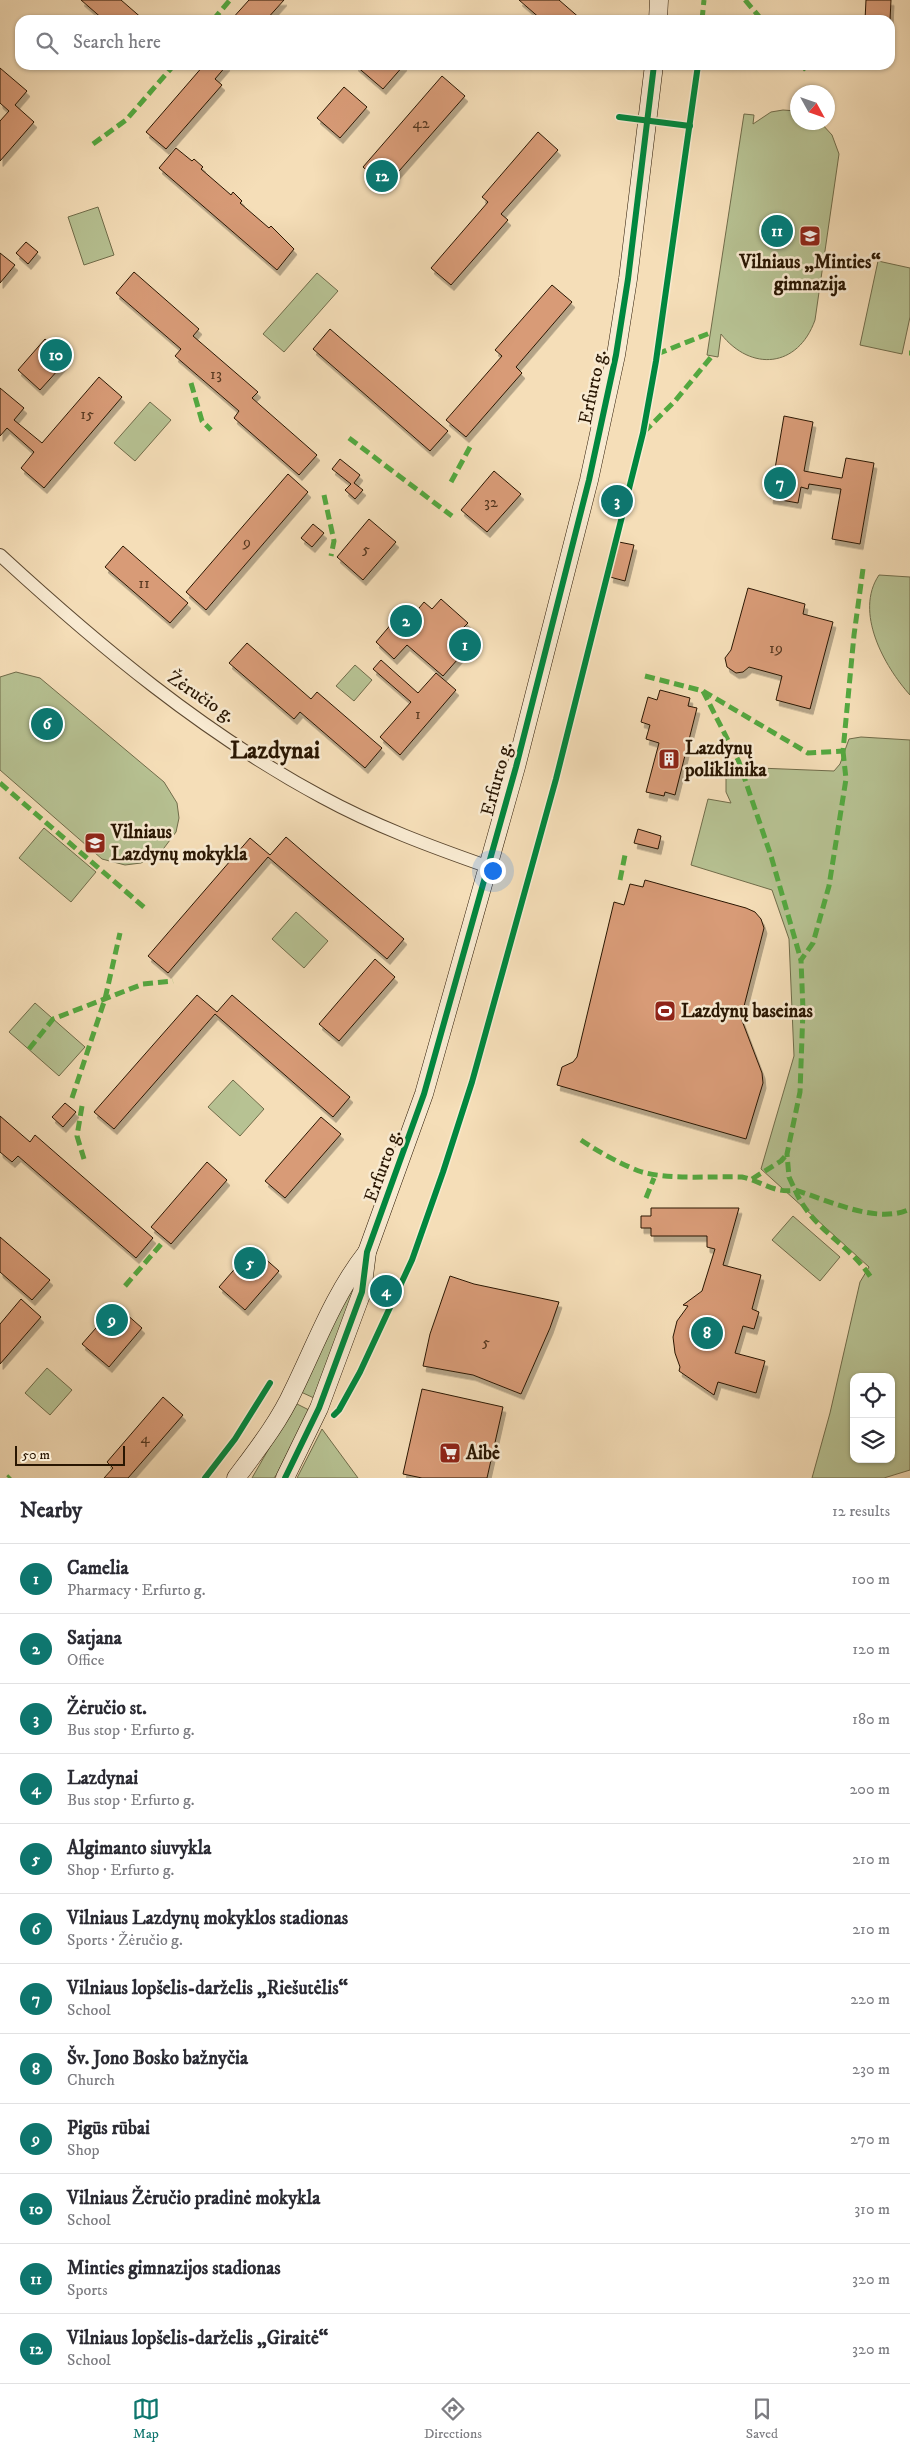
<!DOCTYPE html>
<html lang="en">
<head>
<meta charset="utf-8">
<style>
	:root { --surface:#fff; --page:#f2f2f3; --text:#2b2b33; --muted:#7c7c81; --line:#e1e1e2; --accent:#0f766e }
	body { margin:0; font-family:"IM FELL DW Pica",serif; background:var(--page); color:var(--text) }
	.controls { position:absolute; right:15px; bottom:15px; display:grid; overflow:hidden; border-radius:10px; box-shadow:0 1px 4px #0004 }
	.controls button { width:45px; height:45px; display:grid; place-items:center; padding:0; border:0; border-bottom:1px solid var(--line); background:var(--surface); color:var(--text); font:25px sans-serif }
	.compass { position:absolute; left:790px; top:85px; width:45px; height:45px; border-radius:50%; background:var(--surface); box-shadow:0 1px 4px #0004; rotate:130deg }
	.scale { position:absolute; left:15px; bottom:12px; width:110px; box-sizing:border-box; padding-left:5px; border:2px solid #291602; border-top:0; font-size:14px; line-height:18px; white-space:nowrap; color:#291602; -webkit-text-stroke:4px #f8ead1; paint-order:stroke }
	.you { position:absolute; left:492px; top:870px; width:18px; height:18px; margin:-12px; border:4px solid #fff; border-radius:50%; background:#1a73e8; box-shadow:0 0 0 8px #1a73e833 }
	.badge { display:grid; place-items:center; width:32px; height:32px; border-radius:50%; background:var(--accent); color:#fff; font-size:16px; font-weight:700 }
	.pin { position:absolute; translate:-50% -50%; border:2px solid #fff; box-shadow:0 1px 5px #0006 }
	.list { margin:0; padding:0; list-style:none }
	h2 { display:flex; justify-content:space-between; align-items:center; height:65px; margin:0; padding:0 20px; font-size:21px }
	h2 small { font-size:16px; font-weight:400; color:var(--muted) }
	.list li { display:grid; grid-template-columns:32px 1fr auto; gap:15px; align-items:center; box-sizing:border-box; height:70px; padding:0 20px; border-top:1px solid var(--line) }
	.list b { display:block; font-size:19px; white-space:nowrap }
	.list p { margin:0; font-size:16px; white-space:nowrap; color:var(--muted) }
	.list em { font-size:16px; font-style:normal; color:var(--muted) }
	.icon { flex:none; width:28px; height:28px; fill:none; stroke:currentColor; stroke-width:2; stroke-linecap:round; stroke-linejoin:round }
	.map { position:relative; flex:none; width:910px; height:1478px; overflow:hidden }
	.search { position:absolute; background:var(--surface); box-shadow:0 1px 4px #0004; left:15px; right:15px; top:15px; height:55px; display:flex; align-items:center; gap:12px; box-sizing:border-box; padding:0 18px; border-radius:15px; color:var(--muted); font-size:19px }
	.sheet { height:905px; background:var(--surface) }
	nav { display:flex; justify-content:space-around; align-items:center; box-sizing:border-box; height:70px; border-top:1px solid var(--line); background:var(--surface); font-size:14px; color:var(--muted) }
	nav a { display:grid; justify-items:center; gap:2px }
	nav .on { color:var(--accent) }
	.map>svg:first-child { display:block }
	.green { fill:#b7c293; stroke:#706c4a; fill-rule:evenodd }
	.building { fill:#d89b77; stroke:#291602; filter:url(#shadow) }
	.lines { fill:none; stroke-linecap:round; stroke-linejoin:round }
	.street-casing { stroke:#5c4830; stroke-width:14 }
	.secondary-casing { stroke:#291602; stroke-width:19 }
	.street { stroke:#f8ead1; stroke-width:12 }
	.secondary { stroke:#f8ead1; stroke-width:18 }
	.quiet { stroke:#53a940; stroke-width:5; stroke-dasharray:10 5; stroke-linecap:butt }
	.cycleway-casing { stroke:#f8ead1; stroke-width:9 }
	.cycleway { stroke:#00873e; stroke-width:6 }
	.labels { text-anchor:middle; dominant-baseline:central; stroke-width:5; stroke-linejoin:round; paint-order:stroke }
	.number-label { font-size:16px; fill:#55371f }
	.poi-label { font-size:19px; font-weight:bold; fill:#291602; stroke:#f8ead1; text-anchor:start }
	.street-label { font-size:19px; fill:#291602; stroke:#f8ead1 }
	.district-label { font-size:24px; font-weight:bold; fill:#291602; stroke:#f8ead1 }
</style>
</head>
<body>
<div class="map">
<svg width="910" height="1478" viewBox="0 0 910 1478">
	<defs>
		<filter id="shadow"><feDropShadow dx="3" dy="5.5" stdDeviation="0" flood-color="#0004"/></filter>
	</defs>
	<rect width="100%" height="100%" fill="#f5deb8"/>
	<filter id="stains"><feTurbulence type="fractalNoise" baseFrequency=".004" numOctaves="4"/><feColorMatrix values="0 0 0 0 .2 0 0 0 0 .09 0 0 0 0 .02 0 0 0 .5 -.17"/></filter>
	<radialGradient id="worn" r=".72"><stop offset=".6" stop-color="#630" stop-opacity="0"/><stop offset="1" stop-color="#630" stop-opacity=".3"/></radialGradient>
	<!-- green -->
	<g class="green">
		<path d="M783 110 797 111 798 122 821 123 832 135 839 154 815 320C798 368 751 372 721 334L718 357 707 355 744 114 754 115 753 124 771 112Z"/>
		<path d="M98 207 114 255 84 265 68 217Z"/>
		<path d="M878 261 910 268V317L902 354 860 345Z"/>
		<path d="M317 273 338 291 284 352 263 334Z"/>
		<path d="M150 402 171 420 135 461 114 443Z"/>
		<path d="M879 575 910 577V695C884 666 854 612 879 575Z"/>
		<path d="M355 665 372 680 354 701 336 686Z"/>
		<path d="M16 672 40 678 164 782 177 803 179 818 176 832 161 852 141 863 125 865 102 859 0 770V677Z"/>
		<path d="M861 737 910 740V1470L884 1478H812L830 1413 860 1282 869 1267 761 1169 794 1056 789 939 772 890 691 865 708 799 731 803 726 792V775L733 767 834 771 840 764 849 739ZM854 1377H891V1459H854Z"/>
		<path d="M44 828 96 872 71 902 19 858Z"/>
		<path d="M296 912 328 941 304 968 272 939Z"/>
		<path d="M35 1003 85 1047 59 1076 9 1032Z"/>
		<path d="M233 1080 264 1109 240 1136 208 1107Z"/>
		<path d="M793 1216 840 1257 820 1281 772 1240Z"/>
		<path d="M362 1263 364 1264 314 1398 301 1392Z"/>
		<path d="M47 1368 72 1390 50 1415 25 1393Z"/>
		<path d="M295 1403 309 1410 277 1474 274 1478H252Z"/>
		<path d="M322 1429 358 1478H297Z"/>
	</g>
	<!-- building -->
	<g class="building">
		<path d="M81 0H121L144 20H104Z"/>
		<path d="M249 0H284L266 20H231Z"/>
		<path d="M519 0H559L582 20H542Z"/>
		<path d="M866 0H891L890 20H865Z"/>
		<path d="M204 65H227L215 79 222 85 166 149 146 132Z"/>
		<path d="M355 65H404L383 89Z"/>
		<path d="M0 68 27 91 15 105 34 122 0 161V121L9 111 0 103Z"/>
		<path d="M442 76 465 96 385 187 363 167Z"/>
		<path d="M344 87 367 107 340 138 317 118Z"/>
		<path d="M538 132 558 150 501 214 508 220 451 285 431 268 488 202 482 197Z"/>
		<path d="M176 148 192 161 194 159 203 167 201 169 231 195 233 192 242 201 240 203 269 228 271 226 294 249 277 270 159 168Z"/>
		<path d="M26 242 38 252 28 264 16 253Z"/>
		<path d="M0 253 15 265 0 283Z"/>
		<path d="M134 272 199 329 193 336 258 392 252 398 317 455 299 475 234 418 239 411 175 356 181 349 116 293Z"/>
		<path d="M552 285 572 302 516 367 522 373 466 437 446 420 502 356 495 350Z"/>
		<path d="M330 329 448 431 430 451 313 349Z"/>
		<path d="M45 339 68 359 40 390 18 370Z"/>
		<path d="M99 377 122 397 44 488 21 468 34 452 7 428 0 436V388L24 408 14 420 42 443Z"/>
		<path d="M784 416 813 422 804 471 842 478 846 458 874 463 860 544 832 539 841 489 809 484 808 489 801 487 798 503 770 498Z"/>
		<path d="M340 459 360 475 354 483 363 490 355 499 345 490 351 484 332 469Z"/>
		<path d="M494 471 521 494 487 532 461 510Z"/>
		<path d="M288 474 308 492 206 610 186 592Z"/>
		<path d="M369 519 396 542 363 580 337 557Z"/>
		<path d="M313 524 324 533 312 547 301 538Z"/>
		<path d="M619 542 634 545 625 581 610 577Z"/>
		<path d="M123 546 188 603 170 623 105 567Z"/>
		<path d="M748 588 805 604 803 614 833 622 810 709 776 700 782 676 749 667 743 672 736 673 727 667 725 658 731 650Z"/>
		<path d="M441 599 468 623 459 632 472 643 443 676 407 645 394 659 376 642 393 622 390 619 399 608 408 616 412 611 415 613 424 602 432 609Z"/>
		<path d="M247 643 311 699 317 692 382 748 365 768 300 712 294 719 229 663Z"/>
		<path d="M381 660 418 693 436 673 456 690 400 755 380 737 411 702 373 669Z"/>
		<path d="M660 690 690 698 688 706 697 708 675 795 665 792 664 796 646 792 659 743 646 739 650 725 641 722 648 697 657 700Z"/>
		<path d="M638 829 661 836 658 849 634 843Z"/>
		<path d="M286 837 404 939 387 959 268 857 168 973 148 956 250 838 270 855Z"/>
		<path d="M645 880 746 908 755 912 761 919 764 928 741 1018 762 1073 763 1083 746 1139 557 1085 562 1067 573 1062 577 1057 614 902 624 905 630 884 643 887Z"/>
		<path d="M375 959 395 977 339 1041 319 1024Z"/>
		<path d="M197 995 217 1012 232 995 350 1097 333 1117 215 1014 114 1129 94 1112Z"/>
		<path d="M65 1103 76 1112 63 1127 52 1117Z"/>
		<path d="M0 1116 30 1142 35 1135 153 1238 136 1258 18 1156 12 1162 0 1152Z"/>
		<path d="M321 1117 341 1134 285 1198 265 1181Z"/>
		<path d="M207 1162 227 1180 171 1244 151 1227Z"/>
		<path d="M651 1208H739L723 1265 761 1275 752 1309 759 1312 754 1329 743 1326 735 1353 765 1361 756 1393 718 1382 714 1395 679 1371 680 1367 675 1353 673 1337 677 1321 688 1306 683 1305 702 1291 715 1249 707 1247V1236H651V1228H641V1216H651Z"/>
		<path d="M0 1237 50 1280 32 1300 0 1272Z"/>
		<path d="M253 1248 279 1271 245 1310 219 1287Z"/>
		<path d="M450 1276 474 1284 559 1302 550 1328 521 1394 473 1375 423 1366 430 1334Z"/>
		<path d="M21 1299 41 1317 0 1364V1324Z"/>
		<path d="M116 1305 142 1328 109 1367 82 1344Z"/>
		<path d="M422 1389 503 1407 487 1478H422L403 1474Z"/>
		<path d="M163 1397 183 1415 128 1478H104L113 1468 107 1462Z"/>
	</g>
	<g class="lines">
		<!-- street casing -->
		<g class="street-casing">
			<path id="street" d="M0 555C99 646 203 733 322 797 375 826 432 847 489 867"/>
		</g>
		<!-- secondary casing -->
		<g class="secondary-casing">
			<g id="secondary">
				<path d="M658 20 659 0"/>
				<path d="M236 1478C256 1451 279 1422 293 1391 316 1344 334 1294 367 1252"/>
				<path d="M285 1478 319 1408 362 1292 367 1252 424 1094 516 767 589 480 616 355 628 279 654 65"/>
			</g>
		</g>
		<!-- street -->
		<use href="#street" class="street"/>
		<!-- secondary -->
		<use href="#secondary" class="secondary"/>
		<!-- quiet -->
		<g class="quiet">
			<path d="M745 0 762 20"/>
			<path d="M213 20 230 0"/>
			<path d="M702 20 704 0"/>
			<path d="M802 65 806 70"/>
			<path d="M93 144 126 120 174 65"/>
			<path d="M909 353H910"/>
			<path d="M657 354 710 333"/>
			<path d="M191 383 202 421 211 430"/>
			<path d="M644 432 675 401 712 356"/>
			<path d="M349 438 452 516"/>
			<path d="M451 482 470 447"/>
			<path d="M324 495 334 541 331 556"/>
			<path d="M645 676 703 691 808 753 843 751 854 635 863 569"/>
			<path d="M703 691 739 762 771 856 801 960"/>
			<path d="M843 751 846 779 829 886 813 943 801 960 803 1010 800 1092 787 1154 789 1177 795 1190C828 1200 877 1225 910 1209"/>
			<path d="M0 783 145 908"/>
			<path d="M620 880 625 855"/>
			<path d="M29 1049 53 1019 143 984 173 981"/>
			<path d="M72 1098 105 999 120 933"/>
			<path d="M82 1106 77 1136 84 1159"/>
			<path d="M581 1140C597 1151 624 1166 642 1172 671 1180 712 1176 742 1177 761 1181 775 1194 795 1190 813 1231 849 1243 872 1279"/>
			<path d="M752 1179 781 1161 787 1154"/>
			<path d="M646 1198 654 1178"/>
			<path d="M125 1286 163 1242"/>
			<path d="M8 1478 10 1476"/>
		</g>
		<!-- cycleway casing -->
		<g class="cycleway-casing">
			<g id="cycleway">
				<path d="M619 117 690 126"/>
				<path d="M334 1415 339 1410 360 1372 412 1260 443 1172 472 1082 556 779 643 433 656 361 698 65"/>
				<path d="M205 1478 235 1439 270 1383"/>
				<path d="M285 1478 319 1408 362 1292 367 1252 424 1094 516 767 589 480 616 355 628 279 654 65"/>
			</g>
		</g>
		<!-- cycleway -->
		<use href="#cycleway" class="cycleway"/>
	</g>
	<!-- icons -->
	<defs>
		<g id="school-square" transform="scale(1.125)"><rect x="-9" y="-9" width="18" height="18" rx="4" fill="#8f2418" stroke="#f8ead1"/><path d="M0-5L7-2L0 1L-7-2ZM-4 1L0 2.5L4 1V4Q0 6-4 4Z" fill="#fff"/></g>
		<g id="building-square" transform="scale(1.125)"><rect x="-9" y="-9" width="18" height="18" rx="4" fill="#8f2418" stroke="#f8ead1"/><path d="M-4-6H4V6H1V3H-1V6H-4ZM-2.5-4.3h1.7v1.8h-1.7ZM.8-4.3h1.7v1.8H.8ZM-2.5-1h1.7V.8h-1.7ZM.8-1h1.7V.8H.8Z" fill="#fff"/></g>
		<g id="stadium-square" transform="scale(1.125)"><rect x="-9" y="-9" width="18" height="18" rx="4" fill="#8f2418" stroke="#f8ead1"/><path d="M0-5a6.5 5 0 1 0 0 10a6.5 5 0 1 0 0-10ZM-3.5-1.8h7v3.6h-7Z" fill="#fff"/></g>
		<g id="supermarket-square" transform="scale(1.125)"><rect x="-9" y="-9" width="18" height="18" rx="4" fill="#8f2418" stroke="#f8ead1"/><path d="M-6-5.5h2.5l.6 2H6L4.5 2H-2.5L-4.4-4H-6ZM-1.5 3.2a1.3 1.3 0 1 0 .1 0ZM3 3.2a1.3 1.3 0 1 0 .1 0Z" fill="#fff"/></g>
	</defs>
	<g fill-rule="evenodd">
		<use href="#school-square" x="810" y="236"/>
		<use href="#building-square" x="669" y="759"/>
		<use href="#school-square" x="95" y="843"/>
		<use href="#stadium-square" x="665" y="1011"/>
		<use href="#supermarket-square" x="450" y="1453"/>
	</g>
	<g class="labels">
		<!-- number labels -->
		<g class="number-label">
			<text x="421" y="123">42</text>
			<text x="216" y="374">13</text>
			<text x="87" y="414">15</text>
			<text x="491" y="502">32</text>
			<text x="247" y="542">9</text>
			<text x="366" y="549">5</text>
			<text x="144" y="583">11</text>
			<text x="776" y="648">19</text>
			<text x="418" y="714">1</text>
			<text x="486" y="1342">5</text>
			<text x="145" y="1438">4</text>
		</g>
		<!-- poi labels -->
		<g class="poi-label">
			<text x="810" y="262" text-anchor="middle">Vilniaus „Minties“<tspan x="810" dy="22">gimnazija</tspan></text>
			<text x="685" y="748">Lazdynų<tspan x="685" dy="22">poliklinika</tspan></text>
			<text x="111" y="832">Vilniaus<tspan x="111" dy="22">Lazdynų mokykla</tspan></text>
			<text x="681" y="1011">Lazdynų baseinas</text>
			<text x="466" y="1453">Aibė</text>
		</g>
		<!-- street labels -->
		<g class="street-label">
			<text transform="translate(593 387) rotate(-78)">Erfurto g.</text>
			<text transform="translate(201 697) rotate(34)">Žėručio g.</text>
			<text transform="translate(497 779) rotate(-75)">Erfurto g.</text>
			<text transform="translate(383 1166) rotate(-70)">Erfurto g.</text>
		</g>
		<!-- district labels -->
		<g class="district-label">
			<text x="275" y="751">Lazdynai</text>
		</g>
	</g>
	<rect width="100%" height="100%" filter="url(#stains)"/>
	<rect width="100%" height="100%" fill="url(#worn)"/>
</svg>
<div class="controls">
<button><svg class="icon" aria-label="locate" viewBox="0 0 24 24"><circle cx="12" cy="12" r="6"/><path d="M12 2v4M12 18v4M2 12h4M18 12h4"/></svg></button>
<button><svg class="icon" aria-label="layers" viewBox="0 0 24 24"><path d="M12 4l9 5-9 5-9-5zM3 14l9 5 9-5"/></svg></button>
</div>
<svg class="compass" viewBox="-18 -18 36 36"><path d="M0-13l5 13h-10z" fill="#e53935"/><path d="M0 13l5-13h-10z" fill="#7c7c81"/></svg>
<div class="scale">50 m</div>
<div class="you"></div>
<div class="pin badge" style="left:465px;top:645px">1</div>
<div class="pin badge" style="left:406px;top:621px">2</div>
<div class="pin badge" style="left:617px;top:501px">3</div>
<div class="pin badge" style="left:386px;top:1291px">4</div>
<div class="pin badge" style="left:250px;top:1263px">5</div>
<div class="pin badge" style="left:47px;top:724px">6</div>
<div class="pin badge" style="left:780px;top:483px">7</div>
<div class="pin badge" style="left:707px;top:1333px">8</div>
<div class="pin badge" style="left:112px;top:1320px">9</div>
<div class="pin badge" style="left:56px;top:355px">10</div>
<div class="pin badge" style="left:777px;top:231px">11</div>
<div class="pin badge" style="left:382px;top:176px">12</div>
<div class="search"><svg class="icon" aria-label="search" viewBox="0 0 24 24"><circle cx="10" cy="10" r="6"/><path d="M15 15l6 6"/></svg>Search here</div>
</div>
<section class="sheet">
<h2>Nearby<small>12 results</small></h2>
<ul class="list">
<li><span class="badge">1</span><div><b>Camelia</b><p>Pharmacy · Erfurto g.</p></div><em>100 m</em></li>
<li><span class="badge">2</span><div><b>Satjana</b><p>Office</p></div><em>120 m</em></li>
<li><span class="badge">3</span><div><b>Žėručio st.</b><p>Bus stop · Erfurto g.</p></div><em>180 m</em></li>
<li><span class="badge">4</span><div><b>Lazdynai</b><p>Bus stop · Erfurto g.</p></div><em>200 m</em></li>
<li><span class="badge">5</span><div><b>Algimanto siuvykla</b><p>Shop · Erfurto g.</p></div><em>210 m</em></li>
<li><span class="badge">6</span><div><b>Vilniaus Lazdynų mokyklos stadionas</b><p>Sports · Žėručio g.</p></div><em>210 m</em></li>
<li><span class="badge">7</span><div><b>Vilniaus lopšelis-darželis „Riešutėlis“</b><p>School</p></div><em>220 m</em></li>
<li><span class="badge">8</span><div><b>Šv. Jono Bosko bažnyčia</b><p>Church</p></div><em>230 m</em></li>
<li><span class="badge">9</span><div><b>Pigūs rūbai</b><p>Shop</p></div><em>270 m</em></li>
<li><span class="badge">10</span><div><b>Vilniaus Žėručio pradinė mokykla</b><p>School</p></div><em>310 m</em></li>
<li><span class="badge">11</span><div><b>Minties gimnazijos stadionas</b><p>Sports</p></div><em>320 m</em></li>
<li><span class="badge">12</span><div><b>Vilniaus lopšelis-darželis „Giraitė“</b><p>School</p></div><em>320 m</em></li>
</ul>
</section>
<nav>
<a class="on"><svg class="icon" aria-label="map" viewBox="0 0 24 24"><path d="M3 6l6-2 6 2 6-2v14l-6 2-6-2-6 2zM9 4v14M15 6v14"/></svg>Map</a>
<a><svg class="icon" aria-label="directions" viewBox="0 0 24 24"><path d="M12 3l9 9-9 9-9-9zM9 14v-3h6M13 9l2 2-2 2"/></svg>Directions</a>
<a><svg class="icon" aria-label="saved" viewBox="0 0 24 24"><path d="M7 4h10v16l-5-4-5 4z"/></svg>Saved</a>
</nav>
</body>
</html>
